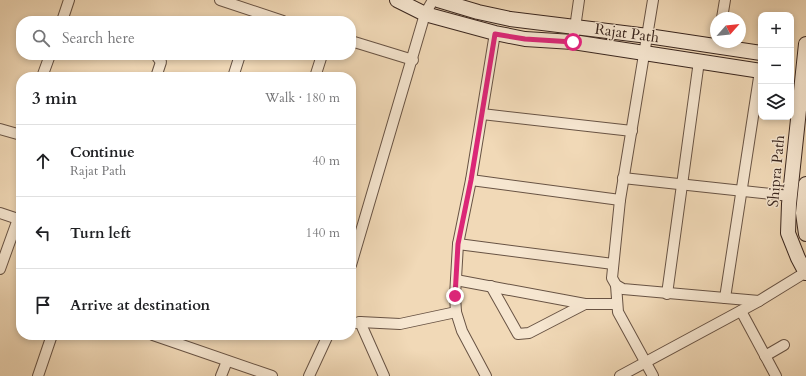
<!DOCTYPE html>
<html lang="en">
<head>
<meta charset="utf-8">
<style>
	:root { --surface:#fff; --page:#f6f6f6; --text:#202124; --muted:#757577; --line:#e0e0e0 }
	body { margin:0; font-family:Cardo,serif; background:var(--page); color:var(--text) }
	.controls { position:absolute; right:12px; top:12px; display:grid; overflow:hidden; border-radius:8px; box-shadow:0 2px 6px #0003 }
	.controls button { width:36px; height:36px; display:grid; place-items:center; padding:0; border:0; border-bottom:1px solid var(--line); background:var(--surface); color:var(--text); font:20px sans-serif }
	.compass { position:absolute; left:710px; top:12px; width:36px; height:36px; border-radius:50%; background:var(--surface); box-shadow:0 2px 6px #0003; rotate:63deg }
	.stop { position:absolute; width:12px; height:12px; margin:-9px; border:3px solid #db2777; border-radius:50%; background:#fff }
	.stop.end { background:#db2777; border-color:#fff; box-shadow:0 1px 4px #0008 }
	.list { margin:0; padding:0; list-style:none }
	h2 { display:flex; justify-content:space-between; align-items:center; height:52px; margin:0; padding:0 16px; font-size:17px }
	h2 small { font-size:13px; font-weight:400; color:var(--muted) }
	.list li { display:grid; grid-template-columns:26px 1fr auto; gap:12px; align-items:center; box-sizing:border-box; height:72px; padding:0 16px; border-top:1px solid var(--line) }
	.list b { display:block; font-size:15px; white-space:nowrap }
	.list p { margin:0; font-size:13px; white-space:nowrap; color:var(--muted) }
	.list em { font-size:13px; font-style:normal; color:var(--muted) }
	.icon { flex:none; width:22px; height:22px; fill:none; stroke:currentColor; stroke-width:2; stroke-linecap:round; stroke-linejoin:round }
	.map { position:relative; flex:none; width:806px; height:376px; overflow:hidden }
	.search { position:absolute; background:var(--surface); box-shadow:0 2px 6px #0003; left:16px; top:16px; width:340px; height:44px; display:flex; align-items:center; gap:10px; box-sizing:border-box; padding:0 14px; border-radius:16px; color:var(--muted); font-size:15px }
	.panel { position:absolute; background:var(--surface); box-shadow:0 2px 6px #0003; left:16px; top:72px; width:340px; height:268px; border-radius:16px }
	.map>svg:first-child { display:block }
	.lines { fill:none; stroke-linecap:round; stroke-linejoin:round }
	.street-casing { stroke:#685344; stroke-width:12 }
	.secondary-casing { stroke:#3a261e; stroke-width:16 }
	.street { stroke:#f6e6d0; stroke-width:10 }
	.secondary { stroke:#f6e6d0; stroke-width:14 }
	.route { stroke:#db2777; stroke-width:5 }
	.labels { text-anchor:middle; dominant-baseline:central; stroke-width:3; stroke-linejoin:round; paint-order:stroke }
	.street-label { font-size:15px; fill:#3a261e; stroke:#f6e6d0 }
</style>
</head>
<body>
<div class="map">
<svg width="806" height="376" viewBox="0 0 806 376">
	<rect width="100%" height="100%" fill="#f1d9b7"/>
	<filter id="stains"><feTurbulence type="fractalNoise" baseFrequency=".005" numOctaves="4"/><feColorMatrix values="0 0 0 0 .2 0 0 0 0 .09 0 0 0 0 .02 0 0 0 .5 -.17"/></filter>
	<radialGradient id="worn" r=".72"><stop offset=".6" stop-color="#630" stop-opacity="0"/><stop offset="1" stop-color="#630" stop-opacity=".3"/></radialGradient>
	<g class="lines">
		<!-- street casing -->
		<g class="street-casing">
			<g id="street">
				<path d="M220 0 283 21"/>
				<path d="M653 0 620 200 612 278 616 285 623 289 759 301"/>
				<path d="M722 18 725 0"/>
				<path d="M62 21 69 0"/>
				<path d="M351 41 413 60"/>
				<path d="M573 42 579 0"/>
				<path d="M42 77 50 55"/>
				<path d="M156 77 161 62 156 55"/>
				<path d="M233 77 240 55"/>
				<path d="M315 77 322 55"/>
				<path d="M482 114 632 131"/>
				<path d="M0 129 21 135"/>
				<path d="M623 178 790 196"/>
				<path d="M471 180 620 200"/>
				<path d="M0 213 21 220"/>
				<path d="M458 244 613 264"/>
				<path d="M351 265 425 14 433 0"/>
				<path d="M0 269 18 219"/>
				<path d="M456 280 585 304H616"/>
				<path d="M616 285 618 312 653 376"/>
				<path d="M491 286 518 334 529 333 585 304"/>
				<path d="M667 294 699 61"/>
				<path d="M725 298 760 71"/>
				<path d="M741 311 776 376"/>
				<path d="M360 322 384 376"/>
				<path d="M351 324 360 322 400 324 456 312"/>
				<path d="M153 335 272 376"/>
				<path d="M765 356 784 345"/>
				<path d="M38 376 52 335"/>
				<path d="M221 376 227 361"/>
				<path d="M309 376 328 335"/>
				<path d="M486 376 462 331 456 312 455 296 458 244 471 180 495 33"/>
				<path d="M620 376 759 301 806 272"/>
			</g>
		</g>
		<!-- secondary casing -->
		<g class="secondary-casing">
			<g id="secondary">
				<path d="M397 0 425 14 495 33 525 39 573 42 761 71"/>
				<path d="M438 0 478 12 510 19 648 36 761 53"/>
				<path d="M806 44 789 204 788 233 798 258 806 273"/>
				<path d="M806 184 803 213 806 234"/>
			</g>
		</g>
		<!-- street -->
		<use href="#street" class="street"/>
		<!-- secondary -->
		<use href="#secondary" class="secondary"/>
	</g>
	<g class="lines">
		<!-- route -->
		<path class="route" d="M455 296 458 244 471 180 495 34 525 39 573 42"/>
	</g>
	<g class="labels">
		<!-- street labels -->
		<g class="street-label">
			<text transform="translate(627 33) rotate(8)">Rajat Path</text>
			<text transform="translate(776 171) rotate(-85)">Shipra Path</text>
		</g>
	</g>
	<rect width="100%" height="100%" filter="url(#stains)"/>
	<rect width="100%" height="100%" fill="url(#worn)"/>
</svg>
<div class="controls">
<button>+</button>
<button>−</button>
<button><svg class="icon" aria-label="layers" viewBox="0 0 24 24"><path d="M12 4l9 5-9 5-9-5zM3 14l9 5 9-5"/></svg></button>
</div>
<svg class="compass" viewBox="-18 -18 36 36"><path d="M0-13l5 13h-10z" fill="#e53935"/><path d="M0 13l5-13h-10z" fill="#757577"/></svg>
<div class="stop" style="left:573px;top:42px"></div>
<div class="stop end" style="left:455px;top:296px"></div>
<div class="search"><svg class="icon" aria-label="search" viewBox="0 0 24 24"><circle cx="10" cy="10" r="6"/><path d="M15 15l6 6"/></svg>Search here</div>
<section class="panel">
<h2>3 min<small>Walk · 180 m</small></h2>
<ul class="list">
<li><svg class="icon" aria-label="ahead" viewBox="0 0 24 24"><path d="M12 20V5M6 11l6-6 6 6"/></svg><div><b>Continue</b><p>Rajat Path</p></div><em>40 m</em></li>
<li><svg class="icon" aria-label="left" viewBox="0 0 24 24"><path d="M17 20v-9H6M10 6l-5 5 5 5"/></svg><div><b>Turn left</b></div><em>140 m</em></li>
<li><svg class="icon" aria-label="arrive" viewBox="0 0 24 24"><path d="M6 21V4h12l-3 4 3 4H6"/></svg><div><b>Arrive at destination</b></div></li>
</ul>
</section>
</div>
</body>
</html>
